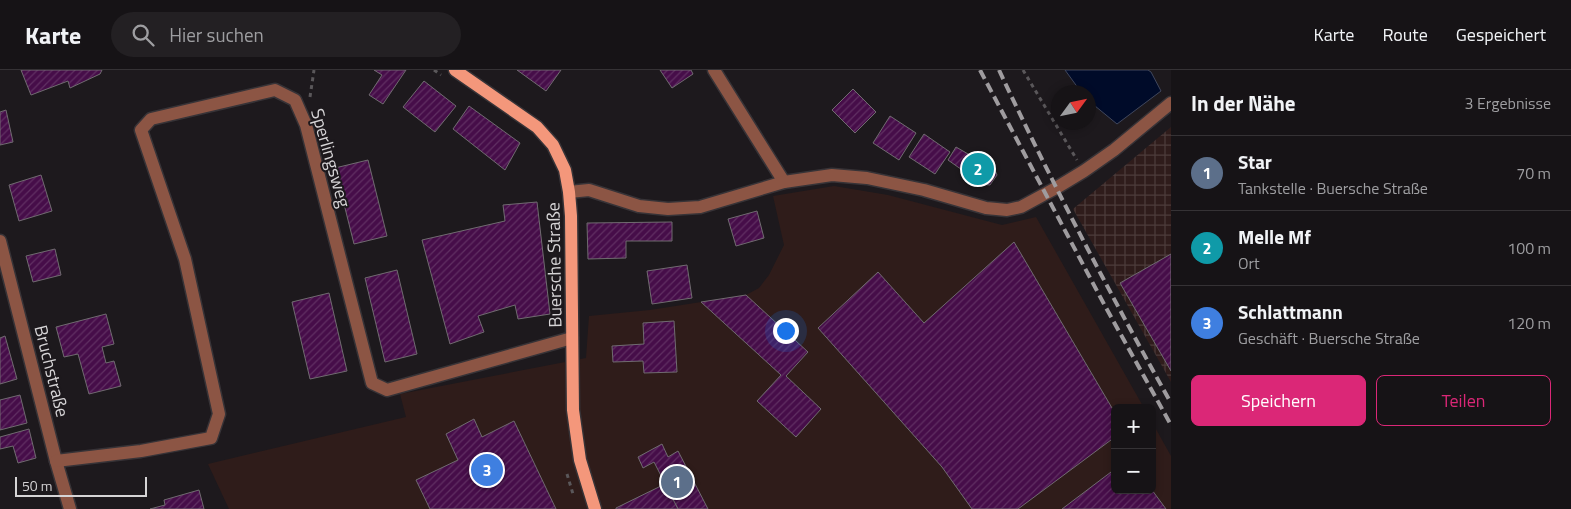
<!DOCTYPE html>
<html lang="de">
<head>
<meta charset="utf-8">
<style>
	:root { --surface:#161316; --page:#232023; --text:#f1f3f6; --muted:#9e9ea1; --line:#353235; --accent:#db2777 }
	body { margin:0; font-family:"Titillium Web",sans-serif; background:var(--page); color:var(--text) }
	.controls { position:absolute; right:15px; bottom:15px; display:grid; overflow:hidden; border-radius:8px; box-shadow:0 2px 8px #0003 }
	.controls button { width:45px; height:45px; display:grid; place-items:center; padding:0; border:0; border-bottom:1px solid var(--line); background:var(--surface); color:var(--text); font:25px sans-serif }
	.compass { position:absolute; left:1051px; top:15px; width:45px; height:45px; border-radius:50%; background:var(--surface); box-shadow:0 2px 8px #0003; rotate:57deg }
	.scale { position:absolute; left:15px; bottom:12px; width:132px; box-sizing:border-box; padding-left:5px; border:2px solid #d6d4d6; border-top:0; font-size:14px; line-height:18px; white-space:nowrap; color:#d6d4d6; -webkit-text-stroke:4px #1d191d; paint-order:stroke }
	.you { position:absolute; left:785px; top:260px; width:18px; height:18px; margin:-12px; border:4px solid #fff; border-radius:50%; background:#1a73e8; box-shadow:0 0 0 8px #1a73e833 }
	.badge { display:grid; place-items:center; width:32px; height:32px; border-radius:50%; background:var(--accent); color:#fff; font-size:16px; font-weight:700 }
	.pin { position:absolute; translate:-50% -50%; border:2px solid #fff; box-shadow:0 1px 5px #0006 }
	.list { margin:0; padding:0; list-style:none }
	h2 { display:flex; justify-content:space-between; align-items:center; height:65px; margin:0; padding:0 20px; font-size:21px }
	h2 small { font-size:16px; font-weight:400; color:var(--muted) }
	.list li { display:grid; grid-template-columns:32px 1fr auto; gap:15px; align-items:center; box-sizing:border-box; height:75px; padding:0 20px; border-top:1px solid var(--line) }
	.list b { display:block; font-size:19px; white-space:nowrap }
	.list p { margin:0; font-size:16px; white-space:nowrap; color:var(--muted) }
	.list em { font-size:16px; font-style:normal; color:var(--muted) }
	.actions { display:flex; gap:10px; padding:15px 20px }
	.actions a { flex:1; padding:11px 0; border:1px solid var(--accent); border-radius:8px; text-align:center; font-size:18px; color:var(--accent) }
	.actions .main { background:var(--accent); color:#fff }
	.icon { flex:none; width:28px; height:28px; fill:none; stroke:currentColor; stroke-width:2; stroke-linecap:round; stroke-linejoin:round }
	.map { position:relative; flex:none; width:1171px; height:439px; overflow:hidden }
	header { display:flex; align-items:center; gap:30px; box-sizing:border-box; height:70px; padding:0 25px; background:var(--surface); border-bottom:1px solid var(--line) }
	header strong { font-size:24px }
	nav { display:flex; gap:28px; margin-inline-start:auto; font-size:18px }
	.search { width:350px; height:45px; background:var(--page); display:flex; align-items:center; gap:12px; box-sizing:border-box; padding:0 18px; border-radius:28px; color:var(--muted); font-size:19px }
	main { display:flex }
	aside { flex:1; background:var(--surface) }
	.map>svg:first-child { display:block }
	.commercial { fill:#2f1c1a }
	.industrial { fill:url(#industrial-grid) }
	.water { fill:#000b29; stroke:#40475d }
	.building { fill:url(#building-hatch); stroke:#706b70 }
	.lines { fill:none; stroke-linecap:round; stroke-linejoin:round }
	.minor-casing { stroke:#373337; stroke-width:15 }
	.major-casing { stroke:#373337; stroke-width:15 }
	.path { stroke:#5a575a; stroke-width:3; stroke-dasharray:4 4; stroke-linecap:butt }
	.minor { stroke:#8c5544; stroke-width:12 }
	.major { stroke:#f4977b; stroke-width:12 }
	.rail { stroke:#9f9c9f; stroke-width:4; stroke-dasharray:10 5; stroke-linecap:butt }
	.labels { text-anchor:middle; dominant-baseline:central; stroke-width:4; stroke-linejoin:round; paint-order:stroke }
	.street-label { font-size:18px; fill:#d6d4d6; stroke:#1d191d }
</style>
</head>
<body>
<header>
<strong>Karte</strong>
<div class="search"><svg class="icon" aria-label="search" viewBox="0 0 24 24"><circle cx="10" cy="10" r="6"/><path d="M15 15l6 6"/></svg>Hier suchen</div>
<nav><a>Karte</a><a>Route</a><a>Gespeichert</a></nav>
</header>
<main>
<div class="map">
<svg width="1171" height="439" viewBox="0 0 1171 439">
	<defs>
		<pattern id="industrial-grid" width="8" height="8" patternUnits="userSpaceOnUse" patternTransform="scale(1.25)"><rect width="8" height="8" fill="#2f1c1b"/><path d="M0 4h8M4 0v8" fill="none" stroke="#4c3c3b"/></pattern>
		<pattern id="building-hatch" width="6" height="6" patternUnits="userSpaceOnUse" patternTransform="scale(1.25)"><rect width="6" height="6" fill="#460d49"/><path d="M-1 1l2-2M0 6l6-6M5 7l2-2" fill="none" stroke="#602f62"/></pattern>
	</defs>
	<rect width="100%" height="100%" fill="#1d191d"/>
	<!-- commercial -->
	<path class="commercial" d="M834 116 888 125 1002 155 1036 147 1144 338H1115V420H1152V352L1171 386V439H229L208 394 406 347 400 324 586 288 589 246 650 240 746 225 759 218 769 205 784 175 773 126Z"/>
	<!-- industrial -->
	<path class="industrial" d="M1171 57V312L1073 139Z"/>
	<!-- water -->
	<path class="water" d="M1065 0H1148L1151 2 1161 21 1117 54 1089 31 1088 22H1081Z"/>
	<!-- building -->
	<g class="building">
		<path d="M21 0H102L100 4 70 18 68 11 31 25Z"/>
		<path d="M374 0H406L383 34 369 25 382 5Z"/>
		<path d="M517 0H561L546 21Z"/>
		<path d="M660 0H691L693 4 672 18Z"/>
		<path d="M424 11 456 36 435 62 403 37Z"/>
		<path d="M853 19 876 42 855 63 832 40Z"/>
		<path d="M469 36 520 73 505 100 453 59Z"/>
		<path d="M6 40 13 72 0 75V42Z"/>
		<path d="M890 46 916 63 899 90 873 73Z"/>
		<path d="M924 64 950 82 935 104 909 87Z"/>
		<path d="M956 77 982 92 992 93 997 105 990 115 978 114 972 107 948 90Z"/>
		<path d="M368 90 387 166 354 174 335 98Z"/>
		<path d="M41 105 52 141 19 151 9 115Z"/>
		<path d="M537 132 550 244 518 249 515 235 478 246 484 262 450 274 422 170 505 151 503 135Z"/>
		<path d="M757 141 764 168 736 176 728 149Z"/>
		<path d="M672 152V171H626V188L588 189 587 153Z"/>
		<path d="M1014 172 1115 343V367L1018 439H972L942 397 818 258 878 202 924 253Z"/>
		<path d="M55 179 61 205 33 212 26 186Z"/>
		<path d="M1171 184V301L1120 213Z"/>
		<path d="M687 195 692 228 652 234 647 201Z"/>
		<path d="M397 200 417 284 385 292 365 208Z"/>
		<path d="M329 223 347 301 310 309 292 232Z"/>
		<path d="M746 225 808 282 786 306 821 339 796 367 757 331 781 305 701 232Z"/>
		<path d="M106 244 114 274 102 277 106 293 114 291 121 316 89 324 78 284 64 287 56 257Z"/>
		<path d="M674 251 677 302 644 303 643 291 613 292 612 276 644 274 643 253Z"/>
		<path d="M5 266 17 309 0 314V268Z"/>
		<path d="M20 325 27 353 0 360V330Z"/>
		<path d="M474 349 482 367 514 351 556 439H430L416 410 458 390 446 364Z"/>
		<path d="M29 359 36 388 18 393 13 376 0 379V367Z"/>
		<path d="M662 374 668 387 678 381 708 439H678L654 392 643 398 638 387Z"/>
		<path d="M1115 399V420H1152L1166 439H1062Z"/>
		<path d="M665 414 678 439H616V438Z"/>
		<path d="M199 420 204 439H150L165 435 164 430Z"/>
	</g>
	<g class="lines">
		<!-- minor casing -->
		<g class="minor-casing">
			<g id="minor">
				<path d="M714 0 784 112"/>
				<path d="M569 122 589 120 639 136 668 139 700 137 784 112 832 105 867 108 924 120 986 138 1007 140 1021 137 1056 118 1084 101 1114 80 1171 33"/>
				<path d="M0 171 56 391 70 439"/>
				<path d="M56 391 141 381 211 368 219 344 185 189 141 60 151 49 275 20 295 30 306 55 372 313 387 320 572 268"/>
			</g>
		</g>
		<!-- major casing -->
		<g class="major-casing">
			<path id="major" d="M455 0 537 57 553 75 565 100 569 122 571 146 573 340 580 390 595 439"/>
		</g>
		<!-- path -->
		<g class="path">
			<path d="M434 0 441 5"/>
			<path d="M1023 0 1077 90"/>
			<path d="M310 27 314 0"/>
			<path d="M567 404 573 424"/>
		</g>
		<!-- minor -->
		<use href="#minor" class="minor"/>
		<!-- major -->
		<use href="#major" class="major"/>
		<!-- rail -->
		<g class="rail">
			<path d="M980 0 1105 236 1171 355"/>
			<path d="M999 0C1052 113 1110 224 1171 333"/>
		</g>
	</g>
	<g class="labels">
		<!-- street labels -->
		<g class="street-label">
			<text transform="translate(331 88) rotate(74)">Sperlingsweg</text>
			<text transform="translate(554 195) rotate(-91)">Buersche Straße</text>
			<text transform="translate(52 301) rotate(76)">Bruchstraße</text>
		</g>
	</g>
</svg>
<div class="controls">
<button>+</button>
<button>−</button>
</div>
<svg class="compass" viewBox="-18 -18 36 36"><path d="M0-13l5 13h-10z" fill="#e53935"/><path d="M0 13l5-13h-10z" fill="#9e9ea1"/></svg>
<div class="scale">50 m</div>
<div class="you"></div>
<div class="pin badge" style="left:677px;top:412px;background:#5c6f8a">1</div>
<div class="pin badge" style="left:978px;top:99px;background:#0f9aa8">2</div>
<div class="pin badge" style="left:487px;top:400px;background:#3f7fe0">3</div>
</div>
<aside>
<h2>In der Nähe<small>3 Ergebnisse</small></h2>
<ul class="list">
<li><span class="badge" style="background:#5c6f8a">1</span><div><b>Star</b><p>Tankstelle · Buersche Straße</p></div><em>70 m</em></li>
<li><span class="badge" style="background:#0f9aa8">2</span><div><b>Melle Mf</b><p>Ort</p></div><em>100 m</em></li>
<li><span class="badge" style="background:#3f7fe0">3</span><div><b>Schlattmann</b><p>Geschäft · Buersche Straße</p></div><em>120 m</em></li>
</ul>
<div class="actions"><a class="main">Speichern</a><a>Teilen</a></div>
</aside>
</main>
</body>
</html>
